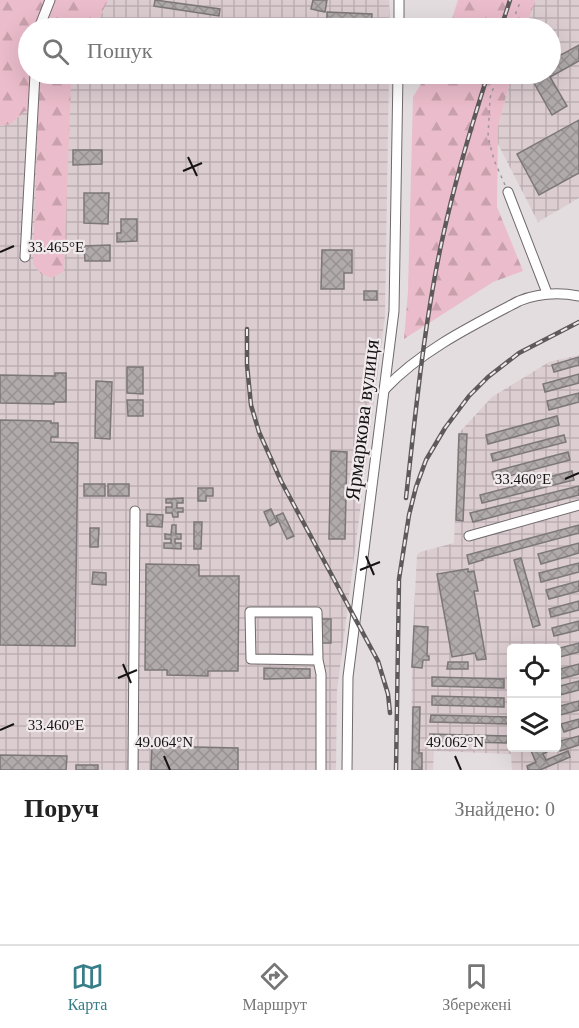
<!DOCTYPE html>
<html lang="uk">
<head>
<meta charset="utf-8">
<style>
	:root { --surface:#fff; --page:#f2f2f2; --text:#222; --muted:#767676; --line:#e0e0e0; --accent:#377e88 }
	body { margin:0; font-family:"Times New Roman",serif; background:var(--page); color:var(--text) }
	.controls { position:absolute; right:18px; bottom:18px; display:grid; overflow:hidden; border-radius:6px; box-shadow:0 6px 24px #0002 }
	.controls button { width:54px; height:54px; display:grid; place-items:center; padding:0; border:0; border-bottom:2px solid var(--line); background:var(--surface); color:var(--text); font:30px sans-serif }
	.list { margin:0; padding:0; list-style:none }
	h2 { display:flex; justify-content:space-between; align-items:center; height:78px; margin:0; padding:0 24px; font-size:26px }
	h2 small { font-size:20px; font-weight:400; color:var(--muted) }
	.icon { flex:none; width:33px; height:33px; fill:none; stroke:currentColor; stroke-width:2; stroke-linecap:round; stroke-linejoin:round }
	.map { position:relative; flex:none; width:579px; height:770px; overflow:hidden }
	.search { position:absolute; background:var(--surface); box-shadow:0 6px 24px #0002; left:18px; right:18px; top:18px; height:66px; display:flex; align-items:center; gap:15px; box-sizing:border-box; padding:0 21px; border-radius:33px; color:var(--muted); font-size:22px }
	.sheet { height:174px; background:var(--surface) }
	nav { display:flex; justify-content:space-around; align-items:center; box-sizing:border-box; height:84px; border-top:2px solid var(--line); background:var(--surface); font-size:16px; color:var(--muted) }
	nav a { display:grid; justify-items:center; gap:3px }
	nav .on { color:var(--accent) }
	.map>svg:first-child { display:block }
	.industrial { fill:url(#industrial-grid); fill-rule:evenodd }
	.forest { fill:url(#forest-firs) }
	.building { fill:url(#building-cross-hatch); stroke:#7c7778; stroke-width:1.5 }
	.lines { fill:none; stroke-linecap:round; stroke-linejoin:round }
	.minor-casing { stroke:#706a6c; stroke-width:11 }
	.path { stroke:#9e999b; stroke-width:1.5; stroke-dasharray:3 4.5; stroke-linecap:butt }
	.minor { stroke:#fff; stroke-width:9 }
	.rail-casing { stroke:#5e5a5b; stroke-width:4.5 }
	.rail { stroke:#f1eaec; stroke-width:2; stroke-dasharray:7; stroke-linecap:butt }
	.ticks { fill:none; stroke:#161314; stroke-width:2 }
	.labels { text-anchor:middle; dominant-baseline:central; stroke-width:4.5; stroke-linejoin:round; paint-order:stroke }
	.street-label { font-size:21px; fill:#161314; stroke:#f1eaec }
	.ticks-label { font-size:15px; text-anchor:middle; fill:#161314; stroke:#f1eaec; stroke-width:4.5; stroke-linejoin:round; paint-order:stroke }
</style>
</head>
<body>
<div class="map">
<svg width="579" height="770" viewBox="0 0 579 770">
	<defs>
		<pattern id="industrial-grid" width="8" height="8" patternUnits="userSpaceOnUse" patternTransform="scale(1.5)"><rect width="8" height="8" fill="#dccdd1"/><path d="M0 4h8M4 0v8" fill="none" stroke="#bcafb3"/></pattern>
		<pattern id="forest-firs" width="22" height="20" patternUnits="userSpaceOnUse" patternTransform="scale(1.5)"><rect width="22" height="20" fill="#ebbccb"/><path d="M5 1l3.5 6h-7zM16 11l3.5 6h-7z" fill="#c9a1ad"/></pattern>
		<pattern id="building-cross-hatch" width="8" height="8" patternUnits="userSpaceOnUse" patternTransform="scale(1.5)"><rect width="8" height="8" fill="#b0aaab"/><path d="M0 0l8 8M0 8l8-8" fill="none" stroke="#979192"/></pattern>
	</defs>
	<rect width="100%" height="100%" fill="#e3dddf"/>
	<!-- industrial -->
	<g class="industrial">
		<path d="M108 0H389L390 28H95Z"/>
		<path d="M535 0H579V198L538 222 497 142 498 126 512 74H550V28H526Z"/>
		<path d="M86 74H389L385 316 337 691 336 770H0V126L11 124 24 111 31 112 38 124 37 137 75 79Z"/>
		<path d="M579 355V770H512L511 754 434 751 433 770H411L412 669 411 667 417 555 420 552 454 543 458 434 492 397 549 362ZM512 648H556V748H512Z"/>
	</g>
	<!-- forest -->
	<g class="forest">
		<path d="M0 0H108L95 28H28V74H86L75 79 71 85 64 271 52 278 41 274 33 264 38 124 31 112 25 111 11 124 0 126Z"/>
		<path d="M458 0H535L526 28H449Z"/>
		<path d="M427 74H512L498 126 497 207 523 271 493 282 404 339 408 292 413 97Z"/>
	</g>
	<!-- building -->
	<g class="building">
		<path d="M155 0 220 9 219 16 154 6Z"/>
		<path d="M313 0H327L325 12 311 9Z"/>
		<path d="M327 12 372 14 371 28 327 27Z"/>
		<path d="M579 45V61L550 77 567 106 552 115 529 74H550V61Z"/>
		<path d="M579 120V173L539 195 517 154Z"/>
		<path d="M73 150H102V164L73 165Z"/>
		<path d="M84 193H109L108 224 84 223Z"/>
		<path d="M121 219H137V241L117 242V233H121Z"/>
		<path d="M110 245V261H85L84 246Z"/>
		<path d="M322 250H352V273H344V289H321Z"/>
		<rect x="364" y="291" width="13" height="9"/>
		<path d="M579 357V365L554 372 552 365Z"/>
		<path d="M127 367H143V394L127 393Z"/>
		<path d="M55 373H66V402H54V404L0 403V375L55 376Z"/>
		<path d="M579 374V383L545 392 543 384Z"/>
		<path d="M96 381 112 382 110 439 95 438Z"/>
		<path d="M579 393V402L549 410 547 401Z"/>
		<path d="M127 400H143V416H128Z"/>
		<path d="M557 416 559 425 488 444 486 435Z"/>
		<path d="M0 420 51 421V423H58V437H51V442L78 443 75 646 0 645Z"/>
		<path d="M459 434H467L463 521 456 520Z"/>
		<path d="M564 435 566 442 493 461 491 454Z"/>
		<path d="M331 451 347 452 345 539H329Z"/>
		<path d="M568 452 570 460 494 480 492 472Z"/>
		<path d="M572 471 574 480 482 503 480 495Z"/>
		<rect x="84" y="484" width="21" height="12"/>
		<rect x="108" y="484" width="21" height="12"/>
		<path d="M579 486V495L473 522 470 513Z"/>
		<path d="M198 488H213V496H206V501H198Z"/>
		<path d="M183 498V503H177V508H183V512H178V517H173L172 513H166V507H172V503H166V499Z"/>
		<path d="M271 509 277 522 270 526 264 512Z"/>
		<path d="M283 513 294 536 287 539 276 516Z"/>
		<path d="M147 514 163 515 162 527 147 526Z"/>
		<path d="M194 522H202L201 549H194Z"/>
		<path d="M172 525H176V534H181V539H175V543H181V549L164 548V543H171V539H165V534L171 535Z"/>
		<path d="M579 525V533L482 559 483 560 469 564 467 555Z"/>
		<path d="M90 528H99L98 547H90Z"/>
		<path d="M579 543V553L541 564 538 554Z"/>
		<path d="M521 558 540 625 533 627 514 560Z"/>
		<path d="M579 563V572L541 582 539 573Z"/>
		<path d="M146 564 199 565V576H239L238 671H208V676L167 675V670H145Z"/>
		<path d="M468 569V572L474 571 478 591H474L486 659 477 660 475 653 452 657 437 574Z"/>
		<path d="M93 572 106 573V585L92 584Z"/>
		<path d="M579 581V591L549 599 546 590Z"/>
		<path d="M579 601V610L551 617 549 609Z"/>
		<rect x="320" y="619" width="11" height="24"/>
		<path d="M579 621V630L554 636 552 628Z"/>
		<path d="M414 626 428 627 427 656H429V660H423L422 668 412 667Z"/>
		<path d="M579 643V652L556 658V649Z"/>
		<path d="M448 662H468V669H447Z"/>
		<path d="M579 664V674L556 680V670Z"/>
		<path d="M264 668 310 669V678L264 679Z"/>
		<path d="M432 677 504 679V688L432 686Z"/>
		<path d="M579 681V690L556 696V687Z"/>
		<path d="M432 696 504 698V707L432 705Z"/>
		<path d="M579 701V710L556 716V707Z"/>
		<path d="M413 707H420L419 753H422V770H412Z"/>
		<path d="M431 715 512 717 511 724 430 722Z"/>
		<path d="M579 719V727L564 732 561 724Z"/>
		<path d="M430 734 508 736 507 743 430 741Z"/>
		<path d="M579 736V745L560 751 558 747H556V742Z"/>
		<path d="M152 746 238 748V770H151Z"/>
		<path d="M539 748H545L547 752 543 754 546 760 568 751 570 757 540 770H528L527 766 536 762 531 751Z"/>
		<path d="M0 755 67 756 66 770H0Z"/>
		<rect x="76" y="765" width="22" height="5"/>
	</g>
	<g class="lines">
		<!-- minor casing -->
		<g class="minor-casing">
			<g id="minor">
				<path d="M39 28 50 0"/>
				<path d="M399 28V0"/>
				<path d="M508 192 547 293"/>
				<path d="M25 257 35 74"/>
				<path d="M385 389C420 351 473 325 519 301 539 293 558 292 579 296"/>
				<path d="M469 536 579 505"/>
				<path d="M318 660 251 659 250 612H317L318 660 321 674V770"/>
				<path d="M133 770 135 511"/>
				<path d="M347 770 348 677 394 311 398 74"/>
			</g>
		</g>
		<!-- path -->
		<g class="path">
			<path d="M510 28 521 0"/>
			<path d="M498 74 490 98 488 137 494 160 505 185"/>
		</g>
		<!-- minor -->
		<use href="#minor" class="minor"/>
		<!-- rail casing -->
		<g class="rail-casing">
			<g id="rail">
				<path d="M501 28 510 0"/>
				<path d="M247 329V365L251 405 259 432 281 481 378 661 388 694 390 713"/>
				<path d="M406 498C416 410 424 322 443 236 455 181 471 127 488 74"/>
				<path d="M396 770 399 579 409 515 416 487 426 460 445 428 469 396 488 377 519 353 579 322"/>
			</g>
		</g>
		<!-- rail -->
		<use href="#rail" class="rail"/>
	</g>
	<!-- ticks -->
	<path class="ticks" d="M188 157 197 176M183 171 202 163M0 252 14 246M565 479 579 473M366 556 374 575M360 570 380 562M123 664 131 683M118 678 137 670M0 730 14 724M164 756 170 770M455 756 461 770"/>
	<g class="labels">
		<!-- street labels -->
		<g class="street-label">
			<text transform="translate(362 420) rotate(-83)">Ярмаркова вулиця</text>
		</g>
	</g>
	<g class="ticks-label">
		<text x="56" y="252">33.465°E</text>
		<text x="523" y="484">33.460°E</text>
		<text x="56" y="730">33.460°E</text>
		<text x="164" y="747">49.064°N</text>
		<text x="455" y="747">49.062°N</text>
	</g>
</svg>
<div class="controls">
<button><svg class="icon" aria-label="locate" viewBox="0 0 24 24"><circle cx="12" cy="12" r="6"/><path d="M12 2v4M12 18v4M2 12h4M18 12h4"/></svg></button>
<button><svg class="icon" aria-label="layers" viewBox="0 0 24 24"><path d="M12 4l9 5-9 5-9-5zM3 14l9 5 9-5"/></svg></button>
</div>
<div class="search"><svg class="icon" aria-label="search" viewBox="0 0 24 24"><circle cx="10" cy="10" r="6"/><path d="M15 15l6 6"/></svg>Пошук</div>
</div>
<section class="sheet">
<h2>Поруч<small>Знайдено: 0</small></h2>
<ul class="list">
</ul>
</section>
<nav>
<a class="on"><svg class="icon" aria-label="map" viewBox="0 0 24 24"><path d="M3 6l6-2 6 2 6-2v14l-6 2-6-2-6 2zM9 4v14M15 6v14"/></svg>Карта</a>
<a><svg class="icon" aria-label="directions" viewBox="0 0 24 24"><path d="M12 3l9 9-9 9-9-9zM9 14v-3h6M13 9l2 2-2 2"/></svg>Маршрут</a>
<a><svg class="icon" aria-label="saved" viewBox="0 0 24 24"><path d="M7 4h10v16l-5-4-5 4z"/></svg>Збережені</a>
</nav>
</body>
</html>
